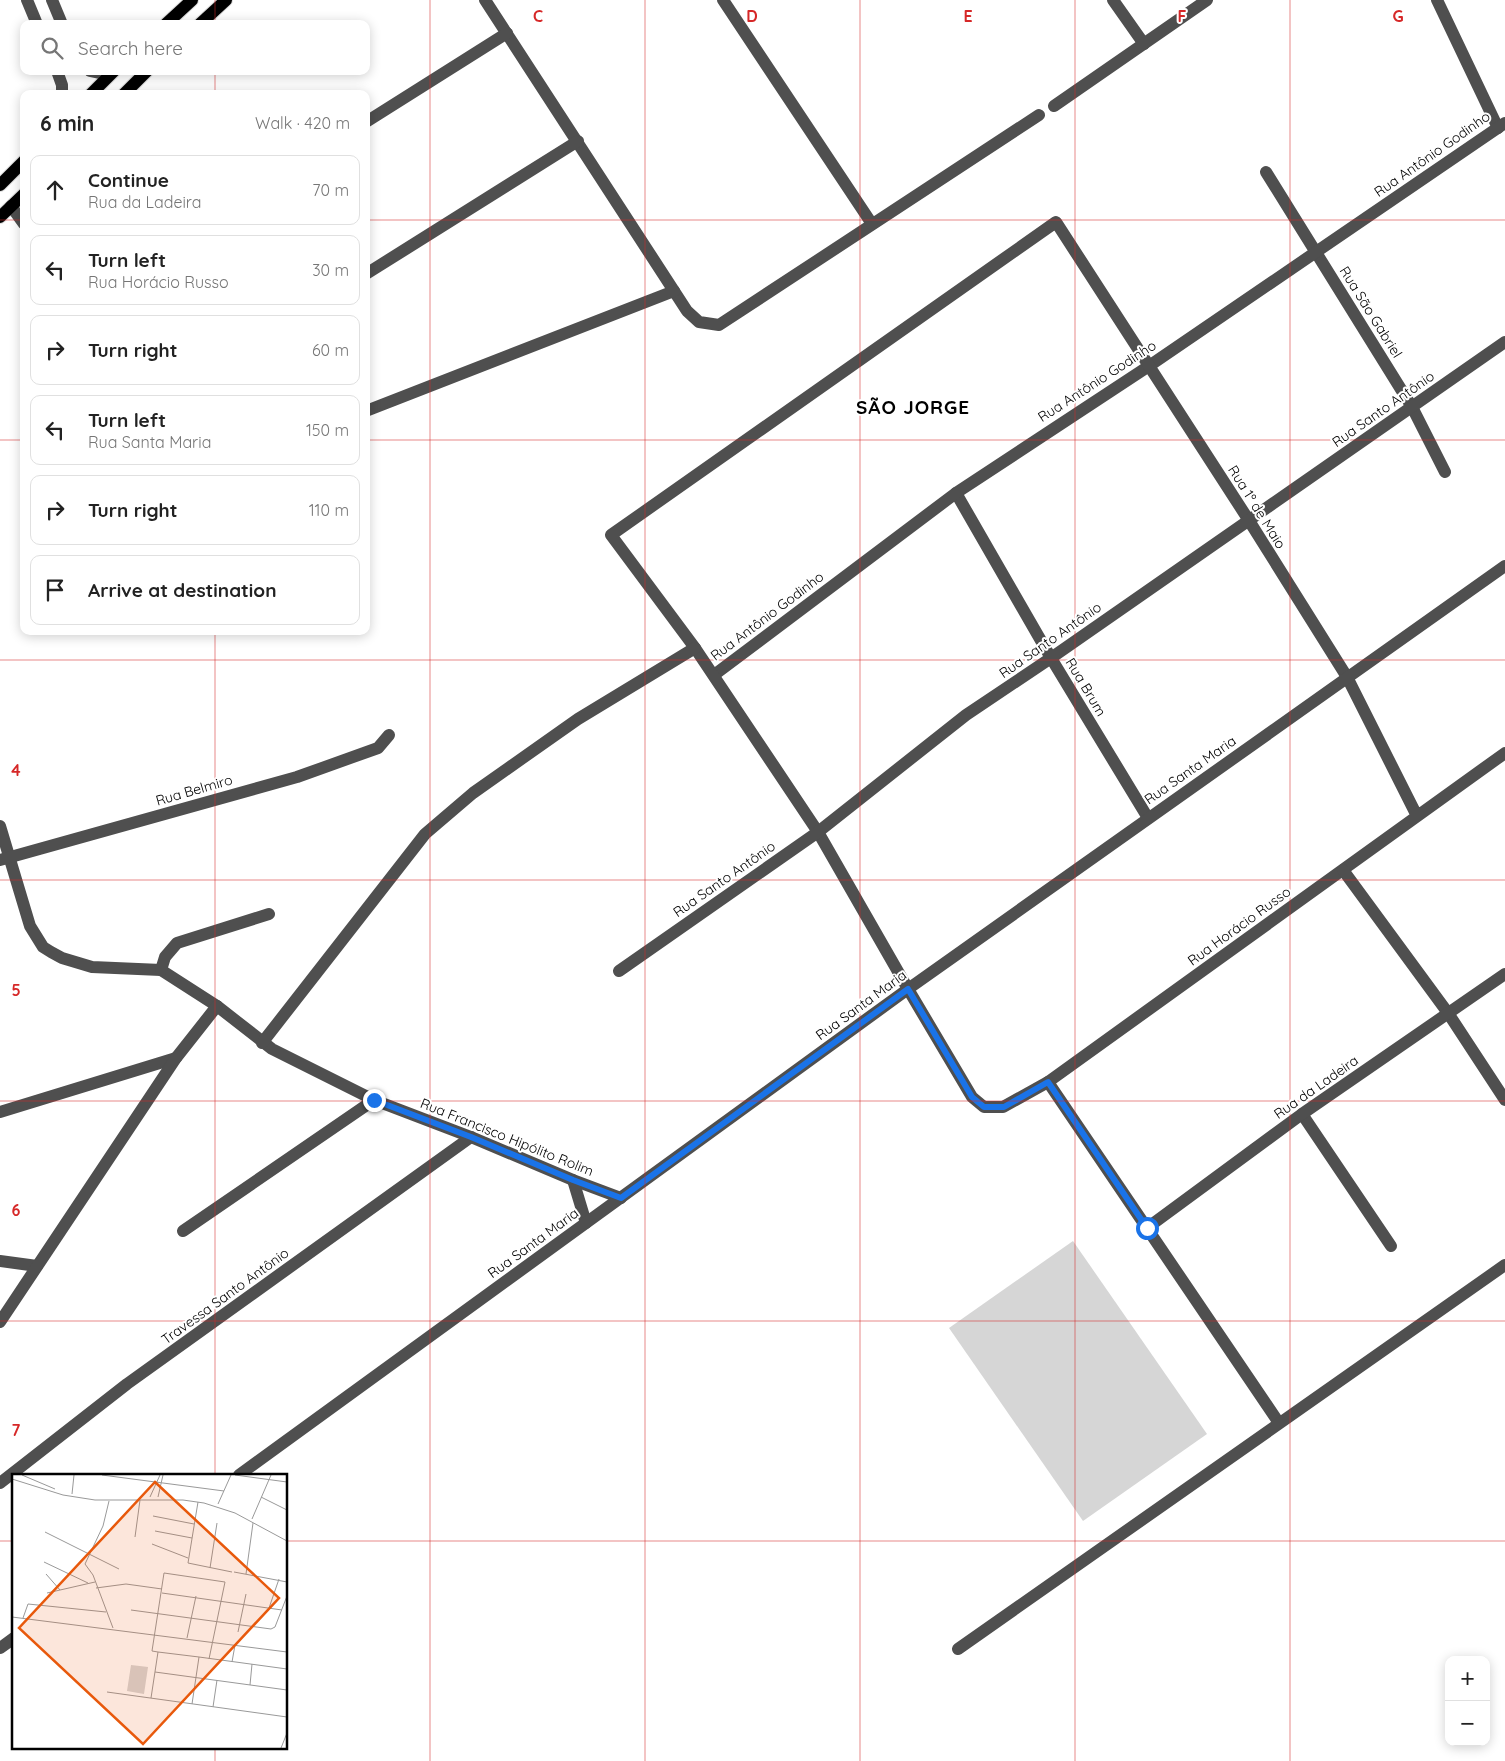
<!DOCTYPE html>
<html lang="en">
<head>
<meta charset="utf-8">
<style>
	:root { --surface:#fff; --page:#f6f6f6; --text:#222; --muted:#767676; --line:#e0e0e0 }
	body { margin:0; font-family:Quicksand,sans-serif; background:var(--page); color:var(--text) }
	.controls { position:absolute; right:15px; bottom:15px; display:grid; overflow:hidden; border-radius:10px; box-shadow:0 2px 12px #0003 }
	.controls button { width:45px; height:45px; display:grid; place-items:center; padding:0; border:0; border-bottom:1px solid var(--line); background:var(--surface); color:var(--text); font:25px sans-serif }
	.stop { position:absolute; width:15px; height:15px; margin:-11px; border:4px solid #1a73e8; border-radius:50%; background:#fff }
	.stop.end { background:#1a73e8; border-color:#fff; box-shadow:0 1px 5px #0008 }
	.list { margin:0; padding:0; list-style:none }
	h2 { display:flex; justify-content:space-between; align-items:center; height:65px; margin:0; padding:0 20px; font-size:21px }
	h2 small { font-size:16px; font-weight:400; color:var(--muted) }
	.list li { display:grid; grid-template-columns:32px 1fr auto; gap:15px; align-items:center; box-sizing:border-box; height:70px; margin:0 10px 10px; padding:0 10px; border:1px solid var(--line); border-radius:10px }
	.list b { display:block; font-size:19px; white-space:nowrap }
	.list p { margin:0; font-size:16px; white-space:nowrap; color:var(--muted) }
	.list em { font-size:16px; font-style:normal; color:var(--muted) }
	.icon { flex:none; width:28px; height:28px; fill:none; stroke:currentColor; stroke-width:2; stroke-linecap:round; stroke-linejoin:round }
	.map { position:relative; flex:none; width:1505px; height:1761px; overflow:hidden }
	.search { position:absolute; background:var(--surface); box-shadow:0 2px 12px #0003; left:20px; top:20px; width:350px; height:55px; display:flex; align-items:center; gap:12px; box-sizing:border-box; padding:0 18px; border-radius:10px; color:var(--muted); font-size:19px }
	.panel { position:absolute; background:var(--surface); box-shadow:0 2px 12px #0003; left:20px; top:90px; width:350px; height:545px; border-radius:10px }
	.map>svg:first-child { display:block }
	.green { fill:#d6d6d6 }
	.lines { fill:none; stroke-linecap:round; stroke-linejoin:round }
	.major-casing { stroke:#dbdbdb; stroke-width:14 }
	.minor { stroke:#4f4f4f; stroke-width:12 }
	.major { stroke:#000; stroke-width:12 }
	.route { stroke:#1a73e8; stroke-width:6 }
	.grid { fill:none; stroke:#d62828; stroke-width:1; stroke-opacity:0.55 }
	.labels { text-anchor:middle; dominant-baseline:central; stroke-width:4; stroke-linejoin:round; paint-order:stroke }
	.street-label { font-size:14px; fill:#000; stroke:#fff }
	.district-label { font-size:19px; font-weight:bold; letter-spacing:1px; fill:#000; stroke:#fff }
	.inset-road { fill:none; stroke:#999; stroke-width:1 }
	.view { fill:#e8590c; fill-opacity:0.15; stroke:#e8590c; stroke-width:2.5 }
	.inset-edge { fill:none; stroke:#000; stroke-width:2.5 }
	.grid-label { font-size:16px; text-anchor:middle; font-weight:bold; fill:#d62828; stroke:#fff; stroke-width:4; stroke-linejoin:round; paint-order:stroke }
</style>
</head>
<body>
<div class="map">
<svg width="1505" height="1761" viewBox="0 0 1505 1761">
	<rect width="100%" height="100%" fill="#fff"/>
	<!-- green -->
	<path class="green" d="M1073 1241 1207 1434 1083 1521 949 1328Z"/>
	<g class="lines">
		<!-- major casing -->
		<g class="major-casing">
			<g id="major">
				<path d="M166 24 192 0"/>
				<path d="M200 24 226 0"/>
				<path d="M91 94 114 71"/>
				<path d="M124 94 147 71"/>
				<path d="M0 185 24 161"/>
				<path d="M0 217 24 194"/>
			</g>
		</g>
		<!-- minor -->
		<g class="minor">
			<path d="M27 0 37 24"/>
			<path d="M52 0 62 24"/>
			<path d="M485 0 687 311 699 322 719 325 1039 115"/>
			<path d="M723 0 872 224"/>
			<path d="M1113 0 1144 44"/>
			<path d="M1437 0 1498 128"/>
			<path d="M57 71 62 85V94"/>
			<path d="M90 71 109 75"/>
			<path d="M1054 106 1207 0"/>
			<path d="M366 122 507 33"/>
			<path d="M1266 172 1412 407 1445 472"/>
			<path d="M11 206 24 224"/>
			<path d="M366 274 578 141"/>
			<path d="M366 411 674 291"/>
			<path d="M956 493 1051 658 1148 818"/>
			<path d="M714 675 956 493 1149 366 1505 123"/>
			<path d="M1417 816 1347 677 1248 519 1056 222 611 535 695 648 818 832 908 989 972 1097 984 1107H1003L1048 1082 1505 753"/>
			<path d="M0 826 30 926 43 947 51 952 62 958 92 967 161 970 217 1006 272 1049 374 1100 471 1137 573 1180 621 1198"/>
			<path d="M0 860 297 777 378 748 389 735"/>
			<path d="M1343 870 1448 1013 1505 1100"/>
			<path d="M161 970 165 957 177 943 269 914"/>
			<path d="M619 971 818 832 966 715 1051 658 1505 342"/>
			<path d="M262 1043 425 834 473 793 578 719 695 648"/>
			<path d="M1048 1082 1279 1423"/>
			<path d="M0 1112 176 1058"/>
			<path d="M1302 1114 1391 1246"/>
			<path d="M573 1180 586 1223"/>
			<path d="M1147 1228 1302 1114 1505 974"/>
			<path d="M183 1231 374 1100"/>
			<path d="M0 1261 37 1266"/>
			<path d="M0 1322 176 1058 217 1006"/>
			<path d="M239 1475 908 989 1505 566"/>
			<path d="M0 1483 127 1384 471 1137"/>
			<path d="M0 1648 14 1638"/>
			<path d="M958 1649 1505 1265"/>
		</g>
		<!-- major -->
		<use href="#major" class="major"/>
	</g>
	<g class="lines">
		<!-- route -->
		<path class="route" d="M374 1100 471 1137 573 1180 621 1198 908 989 972 1097 984 1107H1004L1048 1082 1147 1228"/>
	</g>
	<!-- grid -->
	<path class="grid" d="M215 0V24M430 0V1761M645 0V1761M860 0V1761M1075 0V1761M1290 0V1761M215 71V94M0 220H24M366 220H1505M0 440H24M366 440H1505M215 631V1475M0 660H1505M0 880H1505M0 1101H1505M0 1321H1505M0 1541H14M286 1541H1505M215 1747V1761"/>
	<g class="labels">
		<!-- street labels -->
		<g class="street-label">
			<text transform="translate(1432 154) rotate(-35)">Rua Antônio Godinho</text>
			<text transform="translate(1371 312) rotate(58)">Rua São Gabriel</text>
			<text transform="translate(1097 381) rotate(-33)">Rua Antônio Godinho</text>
			<text transform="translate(1383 409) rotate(-35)">Rua Santo Antônio</text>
			<text transform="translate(1257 507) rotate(58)">Rua 1º de Maio</text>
			<text transform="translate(767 616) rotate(-37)">Rua Antônio Godinho</text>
			<text transform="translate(1050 640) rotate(-35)">Rua Santo Antônio</text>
			<text transform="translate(1086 687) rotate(59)">Rua Brum</text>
			<text transform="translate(1190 770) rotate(-35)">Rua Santa Maria</text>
			<text transform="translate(194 790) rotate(-16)">Rua Belmiro</text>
			<text transform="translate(724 879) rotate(-35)">Rua Santo Antônio</text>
			<text transform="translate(1239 926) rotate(-36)">Rua Horácio Russo</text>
			<text transform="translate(861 1005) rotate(-36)">Rua Santa Maria</text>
			<text transform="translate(1316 1087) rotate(-35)">Rua da Ladeira</text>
			<text transform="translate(507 1137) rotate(22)">Rua Francisco Hipólito Rolim</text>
			<text transform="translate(533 1243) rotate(-36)">Rua Santa Maria</text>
			<text transform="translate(225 1296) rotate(-36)">Travessa Santo Antônio</text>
		</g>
		<!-- district labels -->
		<g class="district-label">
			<text x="913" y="407">SÃO JORGE</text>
		</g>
	</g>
	<!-- overview -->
	<g transform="translate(12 1474)">
		<rect width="275" height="275" fill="#fff"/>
		<path d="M119 191 136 193 132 220 115 217Z" fill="#d6d6d6"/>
		<path class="inset-road" d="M10 1 43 15M90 1 212 17M223 1 275 8M0 5 51 21 83 26H171L192 29 223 39 275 67M60 20 62 1M138 23 148 1M146 23 151 1M249 23 275 36M97 27 91 52 73 90 81 101 101 154M186 28 176 89 220 98M206 30 219 1M141 42 182 50M240 45 259 1M143 57 180 64M33 58 107 95M123 63 128 26M140 70 176 84M32 88 76 109M198 94 205 49M222 98 275 108M34 100 48 116M234 100 241 49M84 114 114 110 150 115M35 119 83 108M150 119 270 136M257 134 267 105M119 136 259 155 263 153 275 122M0 143 275 178M11 144 16 130 94 138M226 158 234 120M175 164 184 122M197 185 213 108 152 99 140 177 146 178 187 183 275 195M220 188 223 171M143 198 275 216M238 211 240 190M95 218 275 243M139 224 146 178M180 230 187 183M201 233 205 206M269 274 275 259"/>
		<path class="view" d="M143 8 267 124 131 270 7 154Z"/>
		<rect width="275" height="275" class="inset-edge"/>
	</g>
	<g class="grid-label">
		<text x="538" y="22">C</text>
		<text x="752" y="22">D</text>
		<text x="968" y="22">E</text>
		<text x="1182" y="22">F</text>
		<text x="1398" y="22">G</text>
		<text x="16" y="776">4</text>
		<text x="16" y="996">5</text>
		<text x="16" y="1216">6</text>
		<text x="16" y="1436">7</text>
	</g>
</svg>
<div class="controls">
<button>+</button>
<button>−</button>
</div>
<div class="stop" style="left:1147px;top:1228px"></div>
<div class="stop end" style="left:374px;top:1100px"></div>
<div class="search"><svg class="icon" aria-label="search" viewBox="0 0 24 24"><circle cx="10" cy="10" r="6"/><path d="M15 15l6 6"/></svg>Search here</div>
<section class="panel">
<h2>6 min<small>Walk · 420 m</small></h2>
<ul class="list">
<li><svg class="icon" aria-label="ahead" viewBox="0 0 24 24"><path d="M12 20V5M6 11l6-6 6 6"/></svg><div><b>Continue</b><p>Rua da Ladeira</p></div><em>70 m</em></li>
<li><svg class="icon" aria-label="left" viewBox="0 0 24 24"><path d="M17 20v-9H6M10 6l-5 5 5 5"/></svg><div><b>Turn left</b><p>Rua Horácio Russo</p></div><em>30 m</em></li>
<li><svg class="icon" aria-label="right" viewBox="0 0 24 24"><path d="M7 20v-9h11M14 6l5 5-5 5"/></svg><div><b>Turn right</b></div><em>60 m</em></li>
<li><svg class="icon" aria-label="left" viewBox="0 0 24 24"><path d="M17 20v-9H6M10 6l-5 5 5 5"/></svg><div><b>Turn left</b><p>Rua Santa Maria</p></div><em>150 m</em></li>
<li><svg class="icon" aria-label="right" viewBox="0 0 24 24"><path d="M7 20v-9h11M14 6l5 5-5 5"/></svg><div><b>Turn right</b></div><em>110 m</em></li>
<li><svg class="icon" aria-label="arrive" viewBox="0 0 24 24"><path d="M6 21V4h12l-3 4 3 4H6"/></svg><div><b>Arrive at destination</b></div></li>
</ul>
</section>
</div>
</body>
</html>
